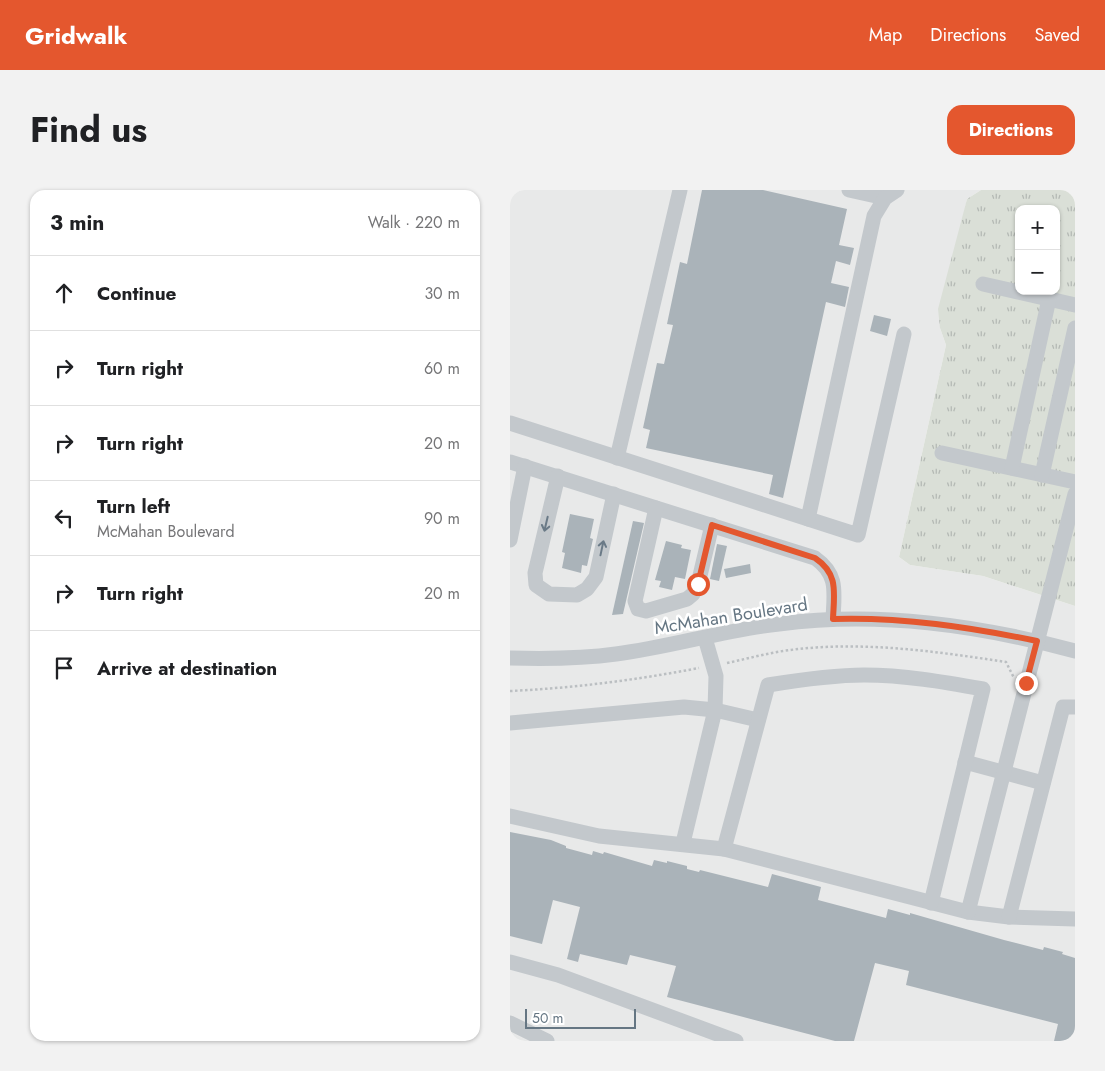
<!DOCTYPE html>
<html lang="en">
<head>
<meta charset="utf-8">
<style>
	:root { --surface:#fff; --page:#f2f2f2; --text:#202124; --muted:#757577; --line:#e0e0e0; --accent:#e4572e }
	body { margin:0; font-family:Jost,sans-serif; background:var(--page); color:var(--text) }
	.controls { position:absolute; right:15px; top:15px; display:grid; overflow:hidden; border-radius:10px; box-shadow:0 1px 4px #0004 }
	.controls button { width:45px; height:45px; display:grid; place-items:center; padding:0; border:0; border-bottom:1px solid var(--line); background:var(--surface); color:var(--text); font:25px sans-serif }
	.scale { position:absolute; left:15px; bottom:12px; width:111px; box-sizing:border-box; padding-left:5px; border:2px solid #657683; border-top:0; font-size:14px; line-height:18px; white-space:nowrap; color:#657683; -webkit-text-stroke:4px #fff; paint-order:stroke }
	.stop { position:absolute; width:15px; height:15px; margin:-11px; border:4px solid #e4572e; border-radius:50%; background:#fff }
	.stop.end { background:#e4572e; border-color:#fff; box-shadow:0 1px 5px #0008 }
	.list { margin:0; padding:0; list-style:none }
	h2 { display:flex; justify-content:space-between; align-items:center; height:65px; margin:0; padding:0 20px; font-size:21px }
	h2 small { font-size:16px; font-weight:400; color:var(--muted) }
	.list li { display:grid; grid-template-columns:32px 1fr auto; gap:15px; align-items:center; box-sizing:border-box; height:75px; padding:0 20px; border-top:1px solid var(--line) }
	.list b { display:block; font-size:19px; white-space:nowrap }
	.list p { margin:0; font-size:16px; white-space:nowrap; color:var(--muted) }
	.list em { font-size:16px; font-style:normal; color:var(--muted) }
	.icon { flex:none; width:28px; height:28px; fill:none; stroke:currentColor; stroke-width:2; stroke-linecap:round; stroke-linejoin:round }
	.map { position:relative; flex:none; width:565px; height:851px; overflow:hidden; border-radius:15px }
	header { display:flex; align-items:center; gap:30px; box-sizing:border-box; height:70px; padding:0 25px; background:var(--accent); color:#fff }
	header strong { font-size:24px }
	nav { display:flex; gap:28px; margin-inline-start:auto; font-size:18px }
	.intro { display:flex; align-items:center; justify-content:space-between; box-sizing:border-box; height:120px; padding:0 30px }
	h1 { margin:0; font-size:35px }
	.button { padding:12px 22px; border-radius:15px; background:var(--accent); color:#fff; font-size:18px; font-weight:700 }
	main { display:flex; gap:30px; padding:0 30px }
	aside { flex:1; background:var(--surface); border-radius:15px; box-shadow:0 1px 4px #0004 }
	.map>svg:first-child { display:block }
	.built { fill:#e8e9e9 }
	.grass { fill:url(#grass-tufts); fill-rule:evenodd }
	.building { fill:#aab3b9 }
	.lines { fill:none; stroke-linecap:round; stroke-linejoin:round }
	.path { stroke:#bbbfc2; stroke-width:2.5; stroke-dasharray:2.5 2.5; stroke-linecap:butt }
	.minor { stroke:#c3c8cc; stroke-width:15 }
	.oneway { stroke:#6a7a87 }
	.route { stroke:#e4572e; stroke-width:6 }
	.labels { text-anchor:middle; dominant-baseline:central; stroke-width:5; stroke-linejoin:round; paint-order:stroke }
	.street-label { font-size:18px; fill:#657683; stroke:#fff }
</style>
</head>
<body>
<header>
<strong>Gridwalk</strong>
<nav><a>Map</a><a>Directions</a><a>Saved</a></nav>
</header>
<div class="intro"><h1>Find us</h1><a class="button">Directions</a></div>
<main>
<aside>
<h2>3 min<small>Walk · 220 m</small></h2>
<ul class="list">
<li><svg class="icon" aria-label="ahead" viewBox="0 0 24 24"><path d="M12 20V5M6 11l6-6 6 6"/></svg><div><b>Continue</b></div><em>30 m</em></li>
<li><svg class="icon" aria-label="right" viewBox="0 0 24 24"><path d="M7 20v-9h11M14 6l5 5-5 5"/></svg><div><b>Turn right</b></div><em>60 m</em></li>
<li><svg class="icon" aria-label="right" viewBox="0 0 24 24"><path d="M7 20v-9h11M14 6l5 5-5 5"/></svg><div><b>Turn right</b></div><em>20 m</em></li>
<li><svg class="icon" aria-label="left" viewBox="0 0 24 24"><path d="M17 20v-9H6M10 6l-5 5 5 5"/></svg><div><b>Turn left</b><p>McMahan Boulevard</p></div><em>90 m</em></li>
<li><svg class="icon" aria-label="right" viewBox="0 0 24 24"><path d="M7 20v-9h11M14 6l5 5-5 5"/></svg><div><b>Turn right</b></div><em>20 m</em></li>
<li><svg class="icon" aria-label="arrive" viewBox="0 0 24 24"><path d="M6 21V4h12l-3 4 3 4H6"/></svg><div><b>Arrive at destination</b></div></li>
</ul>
</aside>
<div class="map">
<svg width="565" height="851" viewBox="0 0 565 851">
	<defs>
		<pattern id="grass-tufts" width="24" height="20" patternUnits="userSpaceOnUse" patternTransform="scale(1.25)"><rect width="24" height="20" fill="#dadfd7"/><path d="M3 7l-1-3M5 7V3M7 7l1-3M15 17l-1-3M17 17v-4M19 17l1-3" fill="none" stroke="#b4b9b4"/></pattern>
	</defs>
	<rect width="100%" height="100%" fill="#fafaf8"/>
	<!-- built -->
	<path class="built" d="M0 0H471L457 9 430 138 436 155 389 367 400 375 473 386 565 416V851H0Z"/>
	<!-- grass -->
	<path class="grass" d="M471 0H565V416L473 386 400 375 389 367 436 155 430 138 428 119 457 9ZM509 19H546V101H509Z"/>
	<!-- building -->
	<g class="building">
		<path d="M192 0H253L337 19 329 55 344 58 340 75 326 71 321 93 339 97 335 117 316 112 273 308 259 304 263 285 136 258 140 240 133 238 147 173 154 174 163 135 157 134 170 72 177 74Z"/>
		<path d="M364 125 381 129 377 146 360 141Z"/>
		<path d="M60 324 84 329 80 348 83 349 77 376 72 375 71 383 52 378 55 363 52 362Z"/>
		<path d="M123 331 134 333 113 424 102 425Z"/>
		<path d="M156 351 172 355 171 358 181 360 175 389 165 387 162 400 149 397 151 391 145 390Z"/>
		<path d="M207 354 217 356 209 391 200 389Z"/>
		<path d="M240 374 241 383 216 388 214 379Z"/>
		<path d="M0 642 41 650 56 656V658L82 665 83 661 93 664 94 662 142 676 144 670 157 673V671L177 676V679L189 682 190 680 258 697 262 684 311 697 308 710 376 728 378 719 400 725V723L494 750 533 760 534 757 553 762 552 764 565 768V851H544L548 834 396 795 399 781 365 773 344 851H325L157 807 166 776 120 765 117 775 70 764 68 772 57 769 70 717 43 710 32 754 0 746Z"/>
	</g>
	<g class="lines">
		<!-- path -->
		<g class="path">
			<path d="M217 473C236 469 254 464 273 461 347 450 423 461 496 472L504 488"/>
			<path d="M0 501C64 498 126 490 189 478"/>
		</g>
		<!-- minor -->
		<g class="minor">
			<path d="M339 0 375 8"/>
			<path d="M473 94 565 115"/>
			<path d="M0 233 348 345 394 144"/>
			<path d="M432 263 565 292"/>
			<path d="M107 268 170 0"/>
			<path d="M0 272 305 368C329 385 324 403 323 429"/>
			<path d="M502 278 539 109"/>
			<path d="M532 285 565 138"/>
			<path d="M48 286 25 383 26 395 39 404 67 405 77 399 86 387 104 304"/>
			<path d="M146 318 125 411 128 419 136 421 177 409 183 404 188 394 202 335"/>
			<path d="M298 329 364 26 375 8 387 0"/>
			<path d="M0 350 15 276"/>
			<path d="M0 468C36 469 70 469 106 464 161 457 214 440 269 434 369 421 468 435 565 461"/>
			<path d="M0 533 174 517 205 520 248 530"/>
			<path d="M455 572 533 593"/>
			<path d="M0 626 89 646 214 659 458 722 499 727 565 729"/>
			<path d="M173 653 205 520 206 486 195 448"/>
			<path d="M214 659 258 495C289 490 322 485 354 485 394 485 434 492 473 499L421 713"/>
			<path d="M458 722 565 304"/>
			<path d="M499 727 553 517H565"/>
			<path d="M0 772 48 785 226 851"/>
			<path d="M0 833 37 851"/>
		</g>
	</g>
	<!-- one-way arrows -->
	<defs><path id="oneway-shaft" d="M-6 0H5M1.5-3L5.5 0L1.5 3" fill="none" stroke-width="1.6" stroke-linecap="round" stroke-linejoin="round" transform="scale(1.25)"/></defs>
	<g class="oneway">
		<use href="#oneway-shaft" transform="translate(36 334) rotate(103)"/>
		<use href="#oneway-shaft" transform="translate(92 358) rotate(-78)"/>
	</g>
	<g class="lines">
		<!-- route -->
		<path class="route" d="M188 394 202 335 305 368C329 384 324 403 323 429 393 427 459 437 527 451L516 493"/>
	</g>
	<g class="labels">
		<!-- street labels -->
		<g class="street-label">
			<text transform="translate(221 426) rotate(-9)">McMahan Boulevard</text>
		</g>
	</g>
</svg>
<div class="controls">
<button>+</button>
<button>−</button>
</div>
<div class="scale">50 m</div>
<div class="stop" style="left:188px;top:394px"></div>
<div class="stop end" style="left:516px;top:493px"></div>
</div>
</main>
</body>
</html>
